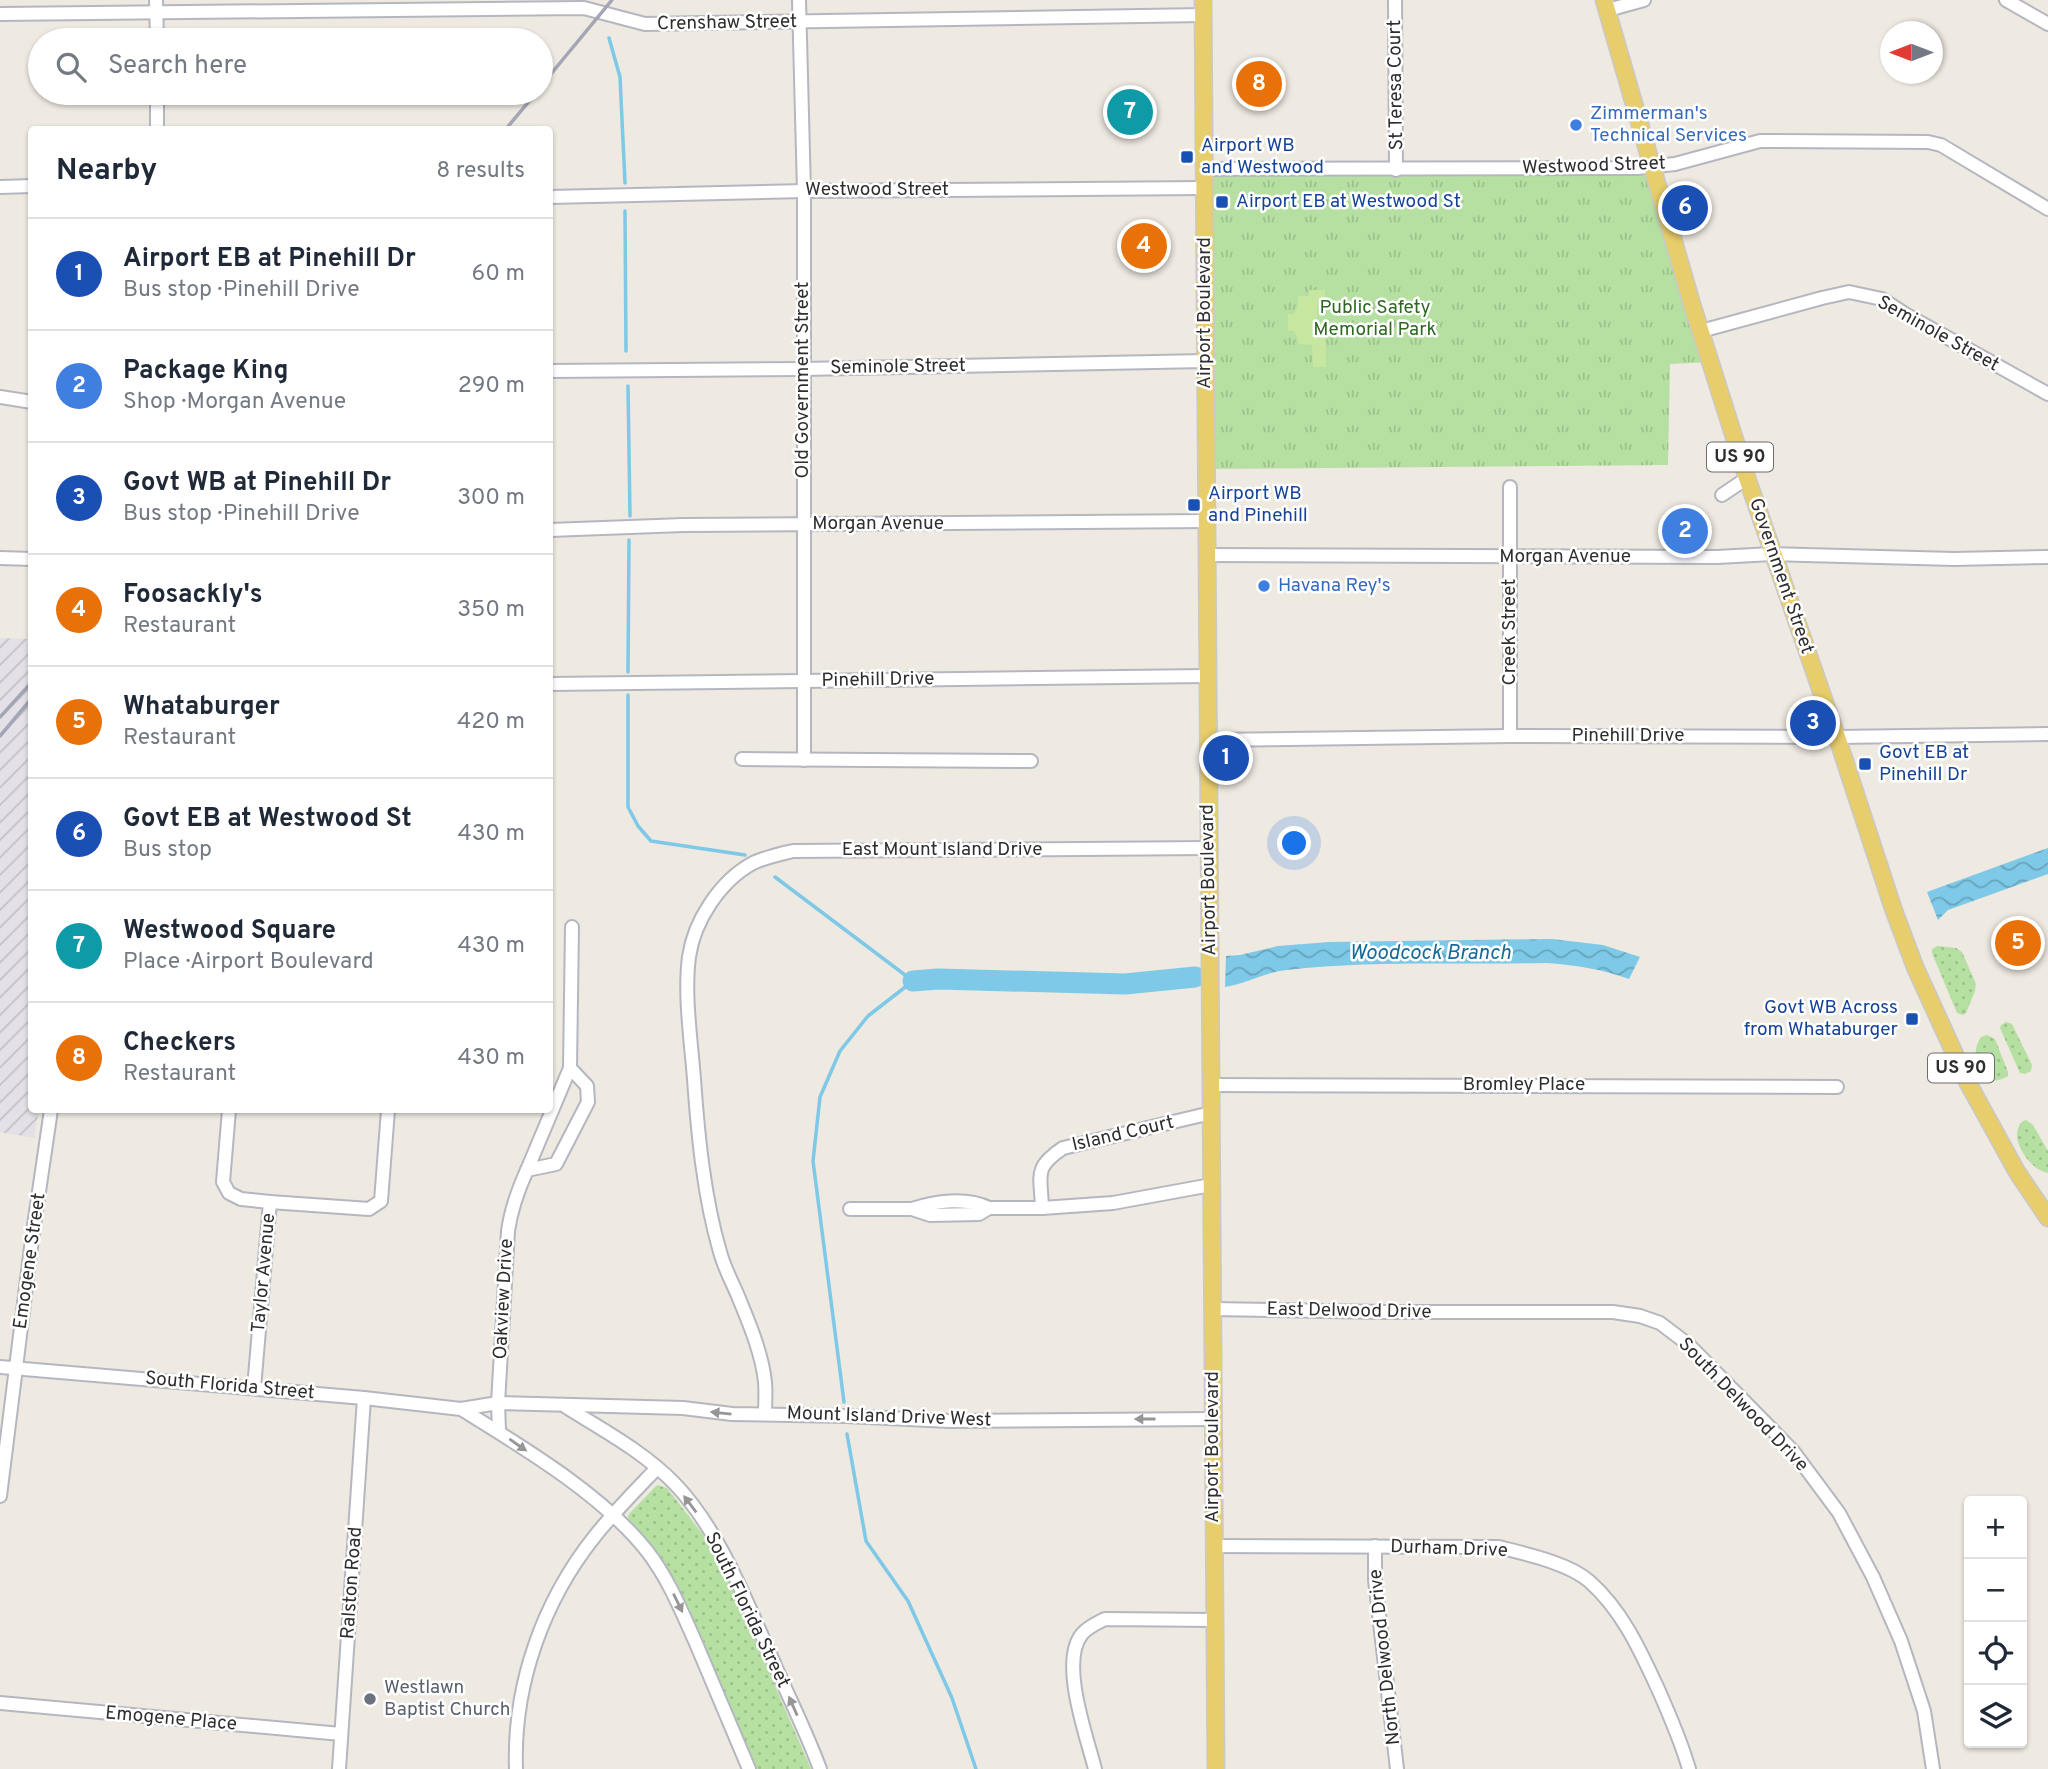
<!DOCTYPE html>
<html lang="en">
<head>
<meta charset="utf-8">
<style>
	:root { --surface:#fff; --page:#f6f6f7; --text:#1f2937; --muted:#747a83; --line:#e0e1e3; --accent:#0f766e }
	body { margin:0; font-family:Overpass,sans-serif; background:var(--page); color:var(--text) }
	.controls { position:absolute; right:21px; bottom:21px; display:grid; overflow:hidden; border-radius:7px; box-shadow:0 2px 5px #0004 }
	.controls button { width:63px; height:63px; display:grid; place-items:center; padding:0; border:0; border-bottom:2px solid var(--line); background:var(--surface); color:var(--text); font:35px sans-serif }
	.compass { position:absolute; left:1880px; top:21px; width:63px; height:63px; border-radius:50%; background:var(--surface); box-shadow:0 2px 5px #0004; rotate:270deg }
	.you { position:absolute; left:1295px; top:844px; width:24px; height:24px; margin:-18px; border:5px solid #fff; border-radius:50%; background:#1a73e8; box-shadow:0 0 0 10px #1a73e833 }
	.badge { display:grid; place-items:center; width:46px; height:46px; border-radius:50%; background:var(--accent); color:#fff; font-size:23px; font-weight:700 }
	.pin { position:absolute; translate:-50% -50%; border:4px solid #fff; box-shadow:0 2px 7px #0006 }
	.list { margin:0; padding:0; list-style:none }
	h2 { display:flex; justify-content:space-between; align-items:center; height:91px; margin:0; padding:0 28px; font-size:30px }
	h2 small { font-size:23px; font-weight:400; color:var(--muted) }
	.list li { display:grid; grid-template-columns:46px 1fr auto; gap:21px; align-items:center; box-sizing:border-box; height:112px; padding:0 28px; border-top:2px solid var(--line) }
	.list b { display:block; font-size:26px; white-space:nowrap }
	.list p { margin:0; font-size:23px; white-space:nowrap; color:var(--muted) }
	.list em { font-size:23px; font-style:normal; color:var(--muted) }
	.icon { flex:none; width:38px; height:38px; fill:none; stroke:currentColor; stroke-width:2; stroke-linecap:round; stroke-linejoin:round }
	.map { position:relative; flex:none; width:2048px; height:1769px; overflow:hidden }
	.search { position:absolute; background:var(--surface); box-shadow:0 2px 5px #0004; left:28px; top:28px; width:525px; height:77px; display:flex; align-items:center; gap:18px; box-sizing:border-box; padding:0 24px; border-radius:38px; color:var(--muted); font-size:26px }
	.panel { position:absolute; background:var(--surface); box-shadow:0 2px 5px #0004; left:28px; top:126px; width:525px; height:987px; border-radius:7px }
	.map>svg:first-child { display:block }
	.industrial { fill:url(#industrial-furrows) }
	.grass { fill:url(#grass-dots) }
	.park { fill:url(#park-tufts) }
	.pitch { fill:#c7e69f }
	.water { fill:url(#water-waves) }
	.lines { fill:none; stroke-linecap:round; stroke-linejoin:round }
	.stream { stroke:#7dc9e7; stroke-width:3.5 }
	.river { stroke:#7dc9e7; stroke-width:21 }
	.minor-casing { stroke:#b5b7c0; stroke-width:16 }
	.major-casing { stroke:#c9c9c9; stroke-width:19 }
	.minor { stroke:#fff; stroke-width:12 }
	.major { stroke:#e8cd6c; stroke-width:16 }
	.rail { stroke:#a4a6b6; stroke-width:3.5 }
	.oneway { fill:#969696 }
	.shop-dot { fill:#3f7fe0; stroke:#fff; stroke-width:2.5 }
	.transit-dot { fill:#1a4fb4; stroke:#fff; stroke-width:2.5 }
	.worship-dot { fill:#6b7280; stroke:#fff; stroke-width:2.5 }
	.labels { text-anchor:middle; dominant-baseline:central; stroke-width:5; stroke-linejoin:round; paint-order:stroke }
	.shield { fill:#fff; stroke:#6d6d6d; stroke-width:2 }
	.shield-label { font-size:18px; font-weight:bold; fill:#2e2e2e }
	.street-label { font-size:19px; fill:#2e2e2e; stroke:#fff }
	.shop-label { font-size:19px; fill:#366cbe; stroke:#fff; text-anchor:start }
	.transit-label { font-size:19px; fill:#164399; stroke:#fff; text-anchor:start }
	.park-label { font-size:19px; fill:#2e6721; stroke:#fff }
	.worship-label { font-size:19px; fill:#5b616d; stroke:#fff; text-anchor:start }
	.water-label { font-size:21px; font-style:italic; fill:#186a98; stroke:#fff }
</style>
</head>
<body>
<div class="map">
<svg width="2048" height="1769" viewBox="0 0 2048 1769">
	<defs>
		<pattern id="industrial-furrows" width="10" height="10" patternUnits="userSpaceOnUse" patternTransform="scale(1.75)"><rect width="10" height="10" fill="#e3e1e7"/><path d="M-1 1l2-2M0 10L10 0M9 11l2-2" fill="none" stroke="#c3c1c6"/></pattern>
		<pattern id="grass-dots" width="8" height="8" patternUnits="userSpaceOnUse" patternTransform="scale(1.75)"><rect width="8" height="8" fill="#b6e0a2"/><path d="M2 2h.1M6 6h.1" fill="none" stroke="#9dc08c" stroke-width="1.8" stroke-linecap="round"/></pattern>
		<pattern id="park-tufts" width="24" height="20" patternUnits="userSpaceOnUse" patternTransform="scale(1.75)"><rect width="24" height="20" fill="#b6e0a2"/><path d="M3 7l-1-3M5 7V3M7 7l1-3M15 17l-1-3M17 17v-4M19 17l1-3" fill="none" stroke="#9dc08c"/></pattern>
		<pattern id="water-waves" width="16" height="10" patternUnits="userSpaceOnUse" patternTransform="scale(1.75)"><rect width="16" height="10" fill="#7dc9e7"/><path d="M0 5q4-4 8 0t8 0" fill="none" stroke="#67a4bc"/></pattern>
	</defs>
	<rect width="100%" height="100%" fill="#eee9e1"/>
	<!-- industrial -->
	<path class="industrial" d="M0 638 31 639 32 1110H39L34 1138 0 1132Z"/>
	<!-- grass -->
	<g class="grass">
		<path d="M1937 946 1956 948 1962 952 1976 984 1975 991 1966 1013 1963 1015 1957 1013 1932 953V949Z"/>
		<path d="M2006 1022 2012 1024 2032 1065 2031 1071 2025 1074 2020 1073 2000 1028 2001 1025Z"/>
		<path d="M1987 1035 1995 1039 2008 1072V1076C1980 1093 1967 1058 1981 1037Z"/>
		<path d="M2026 1120 2033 1125 2048 1151V1173C2029 1170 2006 1136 2023 1121Z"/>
		<path d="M657 1485 667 1488 711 1545 726 1573 811 1769H755L679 1592 665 1567 629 1522 628 1516 630 1513Z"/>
	</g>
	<!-- park -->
	<path class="park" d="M1653 166 1710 362 1670 364 1668 465 1207 469 1204 169Z"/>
	<!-- pitch -->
	<path class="pitch" d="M1309 290H1325V306H1317V322H1325L1326 367H1313L1312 345 1298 344V339L1294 331H1288V314H1294L1298 306V296H1309Z"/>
	<!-- water -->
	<g class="water">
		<path d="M2048 848V874L1948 910 1938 920 1927 892Z"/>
		<path d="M1552 939 1603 945 1640 957 1629 979C1601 969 1575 965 1546 963 1460 965 1373 960 1287 970 1265 972 1247 984 1225 987L1226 956 1240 955 1278 946 1329 942Z"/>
	</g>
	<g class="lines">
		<!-- stream -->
		<g class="stream">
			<path d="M609 38 620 77 625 183"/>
			<path d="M625 211 626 351"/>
			<path d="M628 386 630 516"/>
			<path d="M628 672 629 540"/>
			<path d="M628 695V807L638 826 651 841 745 855"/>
			<path d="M775 877 913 981 868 1016 840 1051 820 1097 813 1161 844 1402"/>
			<path d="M847 1434 866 1541 908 1601 952 1698 976 1769"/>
		</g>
		<!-- river -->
		<path class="river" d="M913 981 938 979 1125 984 1195 977"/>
		<!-- minor casing -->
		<g class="minor-casing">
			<g id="minor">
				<path d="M156 0 157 40"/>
				<path d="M799 0 804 191V760"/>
				<path d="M1395 0 1396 170"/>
				<path d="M2006 0 2048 24"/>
				<path d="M1608 10 1644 0"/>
				<path d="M0 14 584 8 645 24 1204 15"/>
				<path d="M157 130V93"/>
				<path d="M1204 169 1637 168 1675 164 1760 141 1928 142 1941 145 2048 209"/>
				<path d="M0 187 32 186"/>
				<path d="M550 197 804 191 1204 188"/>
				<path d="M1701 331 1822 298 1849 292 1882 299 1905 314 2048 394"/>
				<path d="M550 371 803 369 1205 361"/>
				<path d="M0 397 32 402"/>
				<path d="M1722 495 1747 478"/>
				<path d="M550 530 683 525 1207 521"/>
				<path d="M1208 555 1717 557 1772 554 1954 559 2048 557"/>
				<path d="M0 558 32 559"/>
				<path d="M550 684 1207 676"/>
				<path d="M1510 736V487"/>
				<path d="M1208 740 1510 736 1837 737 2048 734"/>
				<path d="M742 759 1031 761"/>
				<path d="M1211 1085 1837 1087"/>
				<path d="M229 1110 223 1182 229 1193 241 1199 270 1202 254 1388"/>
				<path d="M527 1170 570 1068"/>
				<path d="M270 1202 369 1209 381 1201 388 1110"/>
				<path d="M1042 1208C1041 1175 1033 1168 1063 1148L1211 1113"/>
				<path d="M850 1209H912L930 1215 979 1214 989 1208H1042L1113 1203 1211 1185"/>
				<path d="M912 1209C935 1201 967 1197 989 1208"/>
				<path d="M1212 1309 1387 1312H1613L1640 1316 1660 1323 1689 1345 1793 1451 1839 1513 1873 1577 1901 1641 1924 1711 1933 1769"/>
				<path d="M0 1367 364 1398 461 1409 498 1403 683 1408 732 1414 846 1416 950 1421 1213 1419"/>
				<path d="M566 1407C603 1430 644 1452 675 1484 719 1530 745 1599 771 1656 787 1694 806 1731 820 1769"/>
				<path d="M461 1409C521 1446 603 1495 647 1551 668 1578 681 1610 695 1641 713 1683 731 1726 749 1769"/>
				<path d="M765 1414C765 1404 766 1393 765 1382 762 1353 749 1323 738 1296 732 1282 724 1267 720 1252 704 1197 698 1136 694 1079 691 1040 684 995 689 957 694 921 720 881 753 863 766 857 780 854 793 851L1209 848"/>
				<path d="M499 1431 498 1403 508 1231C511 1209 518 1190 527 1170L556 1164 588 1102 587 1086 570 1068 572 927"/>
				<path d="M0 1496 32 1239 51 1110"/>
				<path d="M1214 1546 1499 1547C1526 1554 1568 1563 1589 1581 1622 1610 1640 1650 1658 1689 1670 1716 1681 1741 1689 1769"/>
				<path d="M1375 1546V1580L1397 1769"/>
				<path d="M0 1703 341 1734"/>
				<path d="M339 1769 364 1398"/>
				<path d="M516 1769C513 1685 543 1601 595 1536 614 1512 636 1490 657 1468"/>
				<path d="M1095 1769C1087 1737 1059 1662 1082 1634 1088 1627 1097 1623 1105 1619L1215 1620"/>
			</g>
		</g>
		<!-- major casing -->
		<g class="major-casing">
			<g id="major">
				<path d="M1203 0 1216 1769"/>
				<path d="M1604 0 1691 301 1747 478 1837 737 1893 908 1915 967 1968 1083 2017 1172 2048 1218"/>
			</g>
		</g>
		<!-- minor -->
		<use href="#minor" class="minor"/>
		<!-- major -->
		<use href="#major" class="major"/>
		<!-- rail -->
		<g class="rail">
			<path d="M541 86 612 0"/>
			<path d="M505 130 536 93"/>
			<path d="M0 717 32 682"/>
			<path d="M0 736 32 698"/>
		</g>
	</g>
	<!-- one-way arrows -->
	<defs><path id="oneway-solid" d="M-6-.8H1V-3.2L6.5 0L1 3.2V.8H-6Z" transform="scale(1.75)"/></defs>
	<g class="oneway">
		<use href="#oneway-solid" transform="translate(721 1413) rotate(-174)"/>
		<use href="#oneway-solid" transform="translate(1145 1419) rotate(180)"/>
		<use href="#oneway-solid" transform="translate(518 1445) rotate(35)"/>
		<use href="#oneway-solid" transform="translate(690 1504) rotate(-127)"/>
		<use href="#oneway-solid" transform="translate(678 1603) rotate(64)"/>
		<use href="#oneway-solid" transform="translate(793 1706) rotate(-114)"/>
	</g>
	<!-- markers -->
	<g class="shop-dot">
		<circle cx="1576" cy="125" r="7"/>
		<circle cx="1264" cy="586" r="7"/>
	</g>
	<g class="transit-dot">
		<rect x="1180" y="150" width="14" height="14" rx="3.5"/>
		<rect x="1215" y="195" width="14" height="14" rx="3.5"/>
		<rect x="1187" y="498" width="14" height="14" rx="3.5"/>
		<rect x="1858" y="757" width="14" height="14" rx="3.5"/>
		<rect x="1905" y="1012" width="14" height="14" rx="3.5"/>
	</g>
	<circle class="worship-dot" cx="370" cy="1699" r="7"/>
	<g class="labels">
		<!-- shield labels -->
		<g class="shield">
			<rect x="1707" y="442.5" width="66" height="29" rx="5"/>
			<rect x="1928" y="1053.5" width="66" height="29" rx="5"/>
		</g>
		<g class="shield-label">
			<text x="1740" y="457">US 90</text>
			<text x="1961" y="1068">US 90</text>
		</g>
		<!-- street labels -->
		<g class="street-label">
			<text transform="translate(727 23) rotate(-1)">Crenshaw Street</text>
			<text transform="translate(1396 85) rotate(-91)">St Teresa Court</text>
			<text transform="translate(1594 166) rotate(-2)">Westwood Street</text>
			<text x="877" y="190">Westwood Street</text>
			<text transform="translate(1205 313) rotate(-90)">Airport Boulevard</text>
			<text transform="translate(1938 334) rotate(29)">Seminole Street</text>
			<text transform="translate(898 367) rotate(-1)">Seminole Street</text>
			<text transform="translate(803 380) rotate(-90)">Old Government Street</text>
			<text x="878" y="524">Morgan Avenue</text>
			<text x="1565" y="557">Morgan Avenue</text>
			<text transform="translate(1781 576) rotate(71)">Government Street</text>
			<text transform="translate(1510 632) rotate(-90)">Creek Street</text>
			<text transform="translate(878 680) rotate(-1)">Pinehill Drive</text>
			<text x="1628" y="736">Pinehill Drive</text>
			<text x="942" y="850">East Mount Island Drive</text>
			<text transform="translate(1209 880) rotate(-91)">Airport Boulevard</text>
			<text x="1524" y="1085">Bromley Place</text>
			<text transform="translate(1123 1134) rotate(-13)">Island Court</text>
			<text transform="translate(30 1261) rotate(-82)">Emogene Street</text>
			<text transform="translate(264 1273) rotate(-85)">Taylor Avenue</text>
			<text transform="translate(504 1299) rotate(-87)">Oakview Drive</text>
			<text transform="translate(1349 1311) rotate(1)">East Delwood Drive</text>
			<text transform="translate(230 1386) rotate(5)">South Florida Street</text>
			<text transform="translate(1743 1405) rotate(46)">South Delwood Drive</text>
			<text transform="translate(889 1417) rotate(2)">Mount Island Drive West</text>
			<text transform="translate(1213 1447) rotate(-90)">Airport Boulevard</text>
			<text transform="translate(1449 1549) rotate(2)">Durham Drive</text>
			<text transform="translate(352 1583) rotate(-86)">Ralston Road</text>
			<text transform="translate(747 1610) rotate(64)">South Florida Street</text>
			<text transform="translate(1385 1657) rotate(-96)">North Delwood Drive</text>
			<text transform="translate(171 1719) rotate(5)">Emogene Place</text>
		</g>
		<!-- shop labels -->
		<g class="shop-label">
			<text x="1590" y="114">Zimmerman's<tspan x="1590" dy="22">Technical Services</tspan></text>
			<text x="1278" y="586">Havana Rey's</text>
		</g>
		<!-- transit labels -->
		<g class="transit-label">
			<text x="1201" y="146">Airport WB<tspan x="1201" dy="22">and Westwood</tspan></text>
			<text x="1236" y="202">Airport EB at Westwood St</text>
			<text x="1208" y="494">Airport WB<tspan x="1208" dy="22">and Pinehill</tspan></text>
			<text x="1879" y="753">Govt EB at<tspan x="1879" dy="22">Pinehill Dr</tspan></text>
			<text x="1898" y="1008" text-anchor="end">Govt WB Across<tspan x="1898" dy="22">from Whataburger</tspan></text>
		</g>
		<!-- park labels -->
		<g class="park-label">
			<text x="1375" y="308">Public Safety<tspan x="1375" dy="22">Memorial Park</tspan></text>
		</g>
		<!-- worship labels -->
		<g class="worship-label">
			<text x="384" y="1688">Westlawn<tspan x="384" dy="22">Baptist Church</tspan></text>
		</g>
		<!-- water labels -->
		<g class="water-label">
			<text x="1430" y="953">Woodcock Branch</text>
		</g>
	</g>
</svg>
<div class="controls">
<button>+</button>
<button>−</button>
<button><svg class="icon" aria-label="locate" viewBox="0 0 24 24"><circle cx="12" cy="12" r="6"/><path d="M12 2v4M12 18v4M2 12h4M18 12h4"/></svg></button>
<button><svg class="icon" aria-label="layers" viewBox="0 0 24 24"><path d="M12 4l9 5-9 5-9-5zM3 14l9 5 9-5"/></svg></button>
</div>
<svg class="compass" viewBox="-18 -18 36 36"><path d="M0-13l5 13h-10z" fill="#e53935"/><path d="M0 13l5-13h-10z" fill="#747a83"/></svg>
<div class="you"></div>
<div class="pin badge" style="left:1226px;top:758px;background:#1a4fb4">1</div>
<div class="pin badge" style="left:1685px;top:531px;background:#3f7fe0">2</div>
<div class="pin badge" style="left:1813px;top:723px;background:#1a4fb4">3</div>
<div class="pin badge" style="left:1144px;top:246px;background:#e8710a">4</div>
<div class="pin badge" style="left:2018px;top:943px;background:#e8710a">5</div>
<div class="pin badge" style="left:1685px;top:208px;background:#1a4fb4">6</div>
<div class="pin badge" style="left:1130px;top:112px;background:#0f9aa8">7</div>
<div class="pin badge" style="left:1259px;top:84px;background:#e8710a">8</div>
<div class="search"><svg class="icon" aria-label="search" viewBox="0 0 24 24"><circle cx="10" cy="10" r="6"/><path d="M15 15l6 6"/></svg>Search here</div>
<section class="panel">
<h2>Nearby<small>8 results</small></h2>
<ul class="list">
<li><span class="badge" style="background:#1a4fb4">1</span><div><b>Airport EB at Pinehill Dr</b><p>Bus stop · Pinehill Drive</p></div><em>60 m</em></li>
<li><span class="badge" style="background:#3f7fe0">2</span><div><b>Package King</b><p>Shop · Morgan Avenue</p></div><em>290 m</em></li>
<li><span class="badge" style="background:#1a4fb4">3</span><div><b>Govt WB at Pinehill Dr</b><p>Bus stop · Pinehill Drive</p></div><em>300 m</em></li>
<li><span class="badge" style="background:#e8710a">4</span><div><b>Foosackly's</b><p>Restaurant</p></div><em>350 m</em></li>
<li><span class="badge" style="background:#e8710a">5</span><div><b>Whataburger</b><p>Restaurant</p></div><em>420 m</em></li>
<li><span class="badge" style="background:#1a4fb4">6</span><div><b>Govt EB at Westwood St</b><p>Bus stop</p></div><em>430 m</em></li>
<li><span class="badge" style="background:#0f9aa8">7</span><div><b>Westwood Square</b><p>Place · Airport Boulevard</p></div><em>430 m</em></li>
<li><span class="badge" style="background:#e8710a">8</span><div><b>Checkers</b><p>Restaurant</p></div><em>430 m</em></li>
</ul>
</section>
</div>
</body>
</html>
